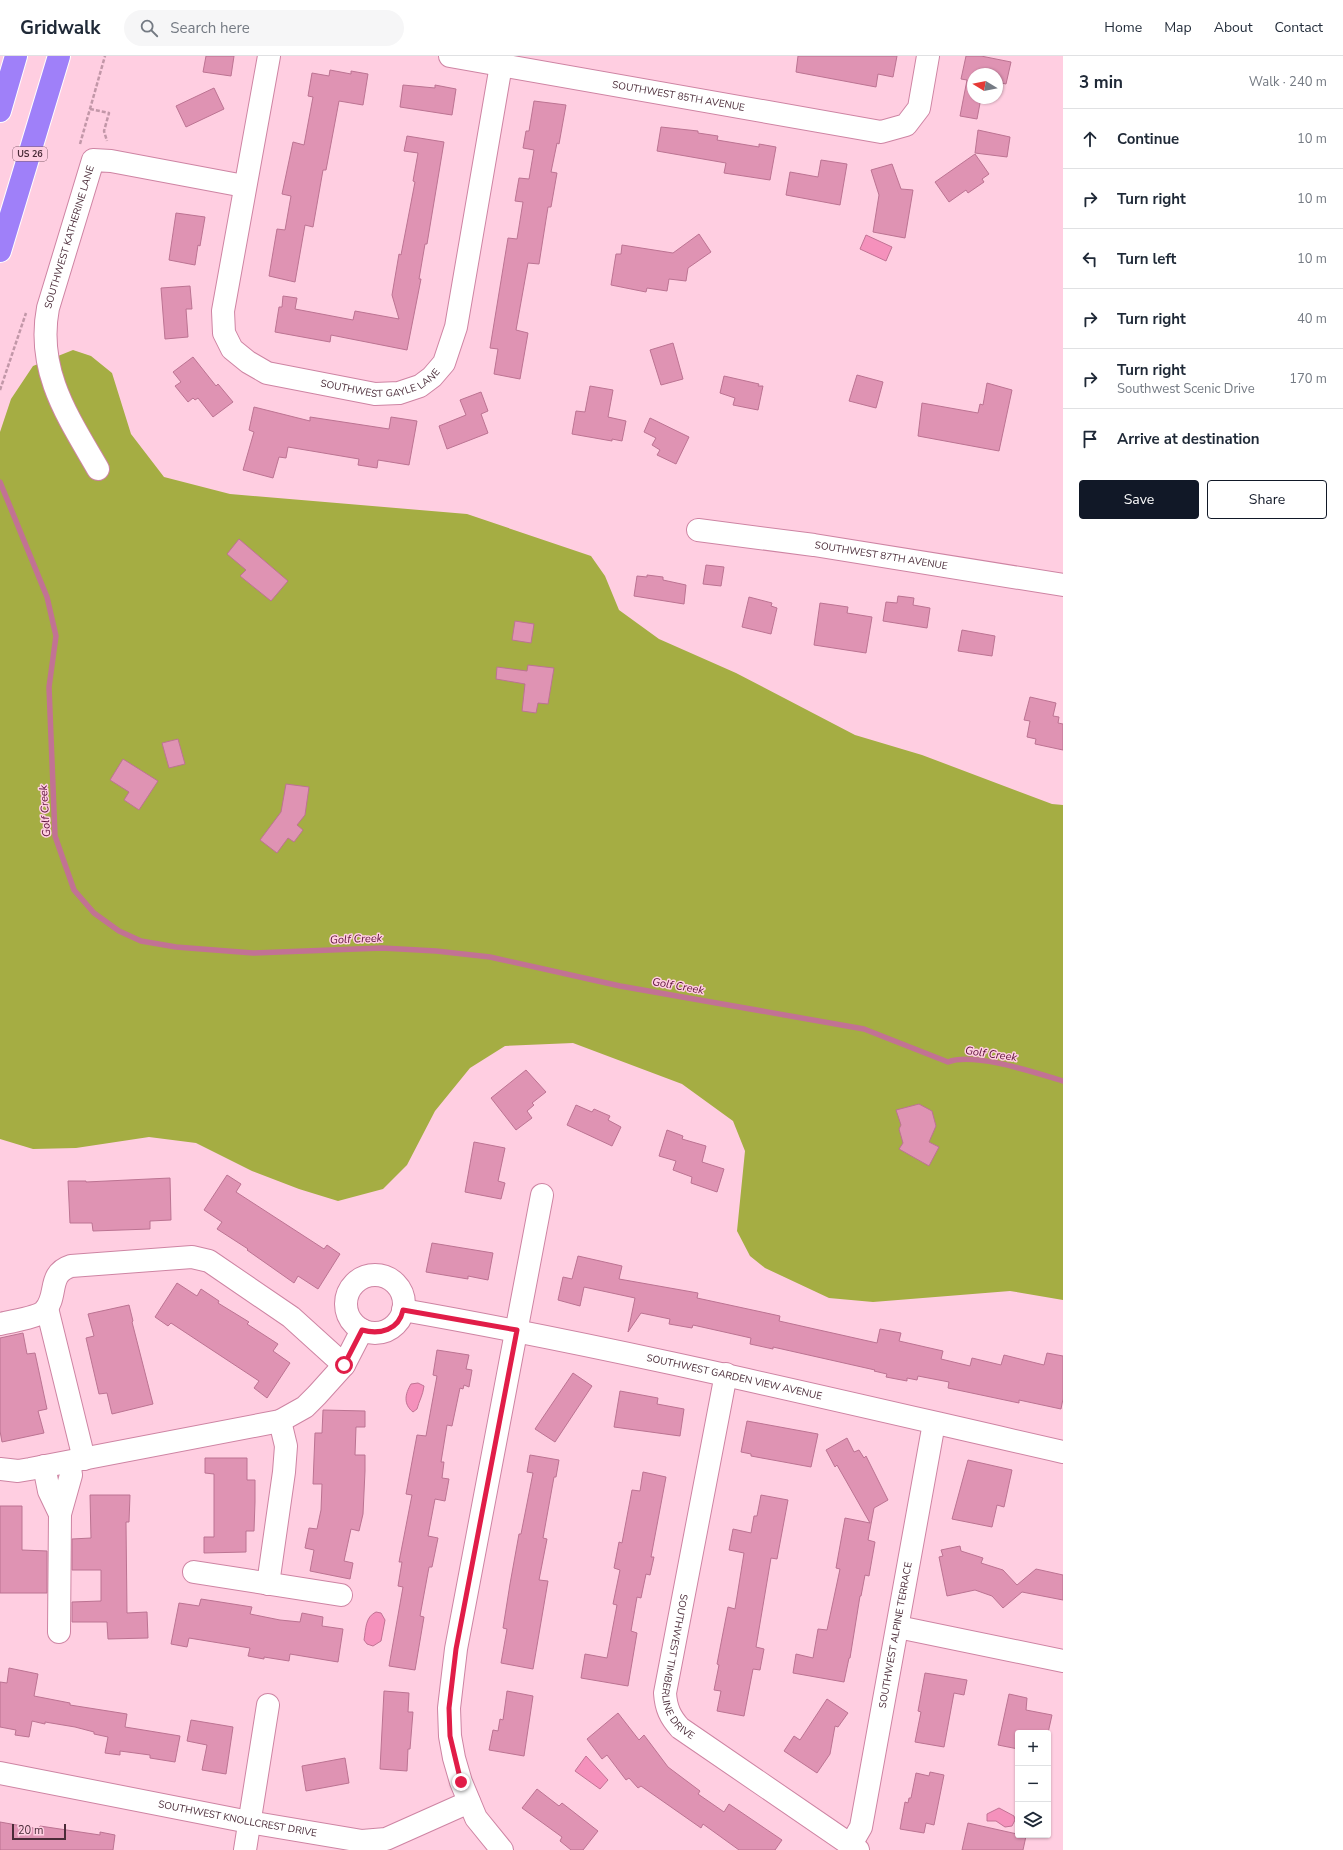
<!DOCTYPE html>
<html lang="en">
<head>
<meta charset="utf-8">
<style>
	:root { --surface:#fff; --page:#f6f6f7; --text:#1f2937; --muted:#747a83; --line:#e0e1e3; --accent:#111827 }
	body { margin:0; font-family:"Nunito Sans",sans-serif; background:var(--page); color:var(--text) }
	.controls { position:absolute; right:12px; bottom:12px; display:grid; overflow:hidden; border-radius:4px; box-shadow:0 1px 3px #0004 }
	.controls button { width:36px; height:36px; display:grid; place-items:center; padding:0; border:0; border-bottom:1px solid var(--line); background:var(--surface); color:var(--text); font:20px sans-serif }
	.compass { position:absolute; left:967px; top:12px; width:36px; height:36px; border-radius:50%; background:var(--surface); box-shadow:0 1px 3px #0004; rotate:280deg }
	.scale { position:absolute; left:12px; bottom:10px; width:54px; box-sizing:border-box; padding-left:4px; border:2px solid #4a2b38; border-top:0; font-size:11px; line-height:14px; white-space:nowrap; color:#4a2b38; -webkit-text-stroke:3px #ffcee1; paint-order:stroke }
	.stop { position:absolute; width:12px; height:12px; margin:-9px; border:3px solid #e11d48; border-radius:50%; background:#fff }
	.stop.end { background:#e11d48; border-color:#fff; box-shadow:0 1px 4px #0008 }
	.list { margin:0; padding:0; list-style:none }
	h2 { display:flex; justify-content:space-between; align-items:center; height:52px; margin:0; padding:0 16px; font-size:17px }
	h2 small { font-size:13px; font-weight:400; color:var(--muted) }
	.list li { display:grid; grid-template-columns:26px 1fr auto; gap:12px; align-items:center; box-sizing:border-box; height:60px; padding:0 16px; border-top:1px solid var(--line) }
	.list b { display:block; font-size:15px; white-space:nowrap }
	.list p { margin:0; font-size:13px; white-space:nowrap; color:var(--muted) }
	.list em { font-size:13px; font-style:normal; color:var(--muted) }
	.actions { display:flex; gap:8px; padding:12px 16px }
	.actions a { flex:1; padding:9px 0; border:1px solid var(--accent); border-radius:4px; text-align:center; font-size:14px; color:var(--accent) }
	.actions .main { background:var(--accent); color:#fff }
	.icon { flex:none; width:22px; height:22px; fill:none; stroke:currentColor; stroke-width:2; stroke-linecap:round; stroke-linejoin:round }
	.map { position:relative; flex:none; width:1063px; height:1794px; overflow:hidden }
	header { display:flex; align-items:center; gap:24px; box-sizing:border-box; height:56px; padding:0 20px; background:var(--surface); border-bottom:1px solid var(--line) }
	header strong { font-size:19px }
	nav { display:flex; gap:22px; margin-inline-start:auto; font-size:14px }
	.search { width:280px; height:36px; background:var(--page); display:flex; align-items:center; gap:10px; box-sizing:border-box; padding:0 14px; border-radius:22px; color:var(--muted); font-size:15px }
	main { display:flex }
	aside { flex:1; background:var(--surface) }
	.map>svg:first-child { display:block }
	.forest { fill:#a5ad43 }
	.water { fill:#f591bc; stroke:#c27294 }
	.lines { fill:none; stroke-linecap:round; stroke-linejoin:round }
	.stream { stroke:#c27294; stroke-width:5.5 }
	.building { fill:#df93b3; stroke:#bc7392 }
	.minor-casing { stroke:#ce84a3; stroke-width:24 }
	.highway-casing { stroke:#fff; stroke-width:24 }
	.path { stroke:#c297a8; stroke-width:2.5; stroke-dasharray:4 2; stroke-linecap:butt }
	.minor { stroke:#fff; stroke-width:22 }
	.highway { stroke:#9f80f9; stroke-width:22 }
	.route { stroke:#e11d48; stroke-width:5 }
	.labels { text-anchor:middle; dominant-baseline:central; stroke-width:3; stroke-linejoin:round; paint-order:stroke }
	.shield { fill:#ffcee1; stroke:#805c6b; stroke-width:1 }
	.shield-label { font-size:9px; font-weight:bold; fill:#4a2b38 }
	.street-label { font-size:10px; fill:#4a2b38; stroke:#ffcee1 }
	.water-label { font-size:11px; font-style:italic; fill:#5c0f38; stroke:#ffcee1 }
</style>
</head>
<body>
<header>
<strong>Gridwalk</strong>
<div class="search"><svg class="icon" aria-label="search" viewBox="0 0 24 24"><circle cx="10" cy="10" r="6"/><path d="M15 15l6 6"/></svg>Search here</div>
<nav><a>Home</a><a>Map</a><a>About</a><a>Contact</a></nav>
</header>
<main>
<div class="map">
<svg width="1063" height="1794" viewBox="0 0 1063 1794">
	<rect width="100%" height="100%" fill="#ffcee1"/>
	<!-- forest -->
	<path class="forest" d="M73 294 91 300 112 317 131 378 164 421 230 438 467 458 591 500 605 520 619 554 659 583 736 617 855 679 922 699 1052 748 1063 749V1244L1010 1235 873 1246 829 1242 765 1212 750 1200 737 1175 745 1095 733 1065 682 1028 573 987 505 990 470 1012 435 1055 407 1109 383 1133 338 1145 299 1133 252 1115 196 1087 149 1081 76 1092 33 1093 0 1083V376L11 343 33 310Z"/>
	<!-- water -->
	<g class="water">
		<path d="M866 179 892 191 886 205 860 193Z"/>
		<path d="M418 1327 424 1330C423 1339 419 1345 417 1353L413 1356C403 1348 405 1338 411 1328Z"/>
		<path d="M376 1556 381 1557 385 1564 381 1585 373 1590 367 1588 364 1584C366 1573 365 1561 376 1556Z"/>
		<path d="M586 1700 608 1724 600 1733 575 1715Z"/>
		<path d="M999 1752 1014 1760 1015 1764 1012 1770 1005 1771 996 1765H987V1758Z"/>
	</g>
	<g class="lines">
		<!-- stream -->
		<path class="stream" d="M0 426 47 541 56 580 49 631 55 780 74 834 94 857 119 875 141 885 176 891 253 897 382 892 436 895 490 901 620 930 864 973 948 1006C975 996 1036 1017 1063 1025"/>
	</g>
	<!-- building -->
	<g class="building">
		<path d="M206 0H234L231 20 203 16Z"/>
		<path d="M798 0H897L893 21 878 18 876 31 796 16Z"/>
		<path d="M966 0H981L1011 6 1006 28 997 26V18H973V42H981L977 63 960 60 967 24 961 23Z"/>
		<path d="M330 14 351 18V15L368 18 363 49 339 45 326 114H323L313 171 305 169 295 226 269 220 277 173 285 174 291 140 282 138 293 86 304 89 313 41 308 40 312 17 329 20Z"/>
		<path d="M403 29 435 32V29L456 33 452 59 400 51Z"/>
		<path d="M214 32 224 53 186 71 176 50Z"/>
		<path d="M534 45 566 49 559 88 557 87 551 116 557 117 551 151H548L539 208 528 207 516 274 528 277 520 323 494 318 498 293 490 292 508 182 517 183 523 146 515 145 519 122 529 123 534 94 523 92 526 75H529Z"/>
		<path d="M661 71 698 75V77L718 80 717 84 759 91V88L776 91 770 124 724 117 726 107 657 95Z"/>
		<path d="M978 74 1010 81 1007 101 975 97Z"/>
		<path d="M407 80 444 86 427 188H425L419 223H421L407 294 331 279 330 286 275 276 279 251H282L283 240 297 242 295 253 353 264 355 255 399 263 392 239 399 198 401 199 415 126 413 125 418 97 404 95Z"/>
		<path d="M975 98 989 118 982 123 984 126 968 137 966 134 949 146 935 126Z"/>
		<path d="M821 104 847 108 840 149 786 139 790 116 818 121Z"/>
		<path d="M892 108 901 133 913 134 905 182 873 176 879 139 871 114Z"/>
		<path d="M176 157 205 161 200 190 198 189 195 209 169 204Z"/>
		<path d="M699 178 711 196 688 212 686 225 669 223 667 235 647 232 646 236 611 229 616 198H621L622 189 673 197Z"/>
		<path d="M190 230 192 253H186L188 281 165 283 161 232Z"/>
		<path d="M673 287 683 323 661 329 650 294Z"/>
		<path d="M193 301 216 330 218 328 233 346 213 361 198 342 195 344 193 342 188 346 175 330 181 326 173 316Z"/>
		<path d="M857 319 883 326 876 352 849 345Z"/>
		<path d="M724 320 759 328 758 330H763L758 354 733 349 735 342 720 337Z"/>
		<path d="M987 327 1012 334 999 395 918 380 922 347 978 357 980 348 983 349Z"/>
		<path d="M590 330 613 334 608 361 626 365 622 385 612 383V385L572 378 576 355 585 356Z"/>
		<path d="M481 336 488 355 481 358 488 377 447 393 439 370 466 359 460 344Z"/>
		<path d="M254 351 310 365V361L389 373 391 361 417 365 409 409 378 404 377 412 358 409 359 403 288 391 286 402 279 401 273 422 243 414 254 376 249 374Z"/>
		<path d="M650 362 689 381 676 408 657 399 660 394 652 389 656 382 644 376Z"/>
		<path d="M239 483 288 525 271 545 240 520 246 514 227 498Z"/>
		<path d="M706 509 724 511 721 530 703 528Z"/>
		<path d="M647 519 663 521V524L686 529 684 548 634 540 637 520 647 521Z"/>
		<path d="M898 540 914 542 913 549 930 552 927 572 883 565 886 546 897 547Z"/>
		<path d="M749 541 772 547 771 550 777 552 771 578 742 571Z"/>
		<path d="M820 547 848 551 847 557 872 561 866 597 814 589Z"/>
		<path d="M515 565 534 568 531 587 512 584Z"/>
		<path d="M962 574 995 580 992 600 958 595Z"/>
		<path d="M528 609 554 612 548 648 538 647 536 657 522 655 525 628 496 623 497 611 527 615Z"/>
		<path d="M1030 641 1056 647 1053 660 1059 661 1058 667 1063 668V694L1035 688 1036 683 1027 681 1030 665 1024 664Z"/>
		<path d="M178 683 185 708 169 712 162 687Z"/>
		<path d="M123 703 158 725 139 754 124 744 129 736 110 724Z"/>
		<path d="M286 728 309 731 305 759 297 769 303 774 294 786 288 782 277 797 260 784 281 756Z"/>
		<path d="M526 1014 546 1036 532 1047 534 1049 527 1055 532 1062 516 1074 491 1042Z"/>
		<path d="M919 1048 932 1055 936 1070 929 1086 939 1091 929 1110 899 1093 903 1087 899 1073 901 1069 896 1054Z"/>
		<path d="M576 1049 592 1056 594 1053 610 1060 608 1064 621 1071 612 1090 567 1069Z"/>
		<path d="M667 1074 683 1080 682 1083 706 1090 702 1106 724 1113 717 1136 691 1127 692 1121 673 1114 676 1105 659 1100Z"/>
		<path d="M474 1086 505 1092 498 1125 505 1127 501 1143 465 1136Z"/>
		<path d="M227 1119 241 1128 236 1136 324 1193 327 1189 340 1198 318 1233 298 1220 294 1227 247 1194 248 1193 217 1173 222 1166 204 1154Z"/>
		<path d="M170 1122 171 1164 150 1165V1173L93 1175 92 1167H70L68 1125H86V1126Z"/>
		<path d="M432 1187 493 1197 488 1224 468 1220V1223L426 1216Z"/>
		<path d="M578 1200 622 1210 619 1223 698 1237 697 1242 780 1260 779 1265 877 1287 880 1273 901 1277 899 1285 943 1295 941 1303 970 1310 972 1302 1001 1309 1004 1299 1044 1309 1047 1297 1063 1300V1343L1061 1353 1019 1344V1347L948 1332 949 1326 918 1320 917 1324 907 1322V1325L886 1321 887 1318 874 1315 875 1314 773 1291V1293L750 1288 751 1282 693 1269 692 1272 669 1268 670 1263 641 1257 628 1276 635 1242 584 1231 580 1250 558 1244 563 1221 572 1223Z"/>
		<path d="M177 1227 197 1240 201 1233 219 1245 218 1247 249 1266 247 1268 278 1288 273 1295 290 1307 267 1342 254 1332 259 1325 171 1267 168 1270 155 1261Z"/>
		<path d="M129 1249 133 1265 132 1266 153 1348 112 1358 107 1337 99 1338 86 1282 94 1280 88 1258Z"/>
		<path d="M23 1277 27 1298 35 1297 47 1353 38 1355 44 1377 2 1386 0 1375V1282Z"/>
		<path d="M437 1294 469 1299 466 1313 472 1314 469 1331 464 1329 463 1333 460 1332 452 1370 447 1369 441 1406H444L442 1422 449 1423 445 1445 435 1443 428 1480 438 1482 432 1511H429L420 1560 424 1561 415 1614 389 1610 403 1531 398 1530 402 1506H399L412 1439 406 1438 417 1379 426 1380 437 1320 433 1319Z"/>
		<path d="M573 1317 592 1330 555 1386 535 1373Z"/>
		<path d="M620 1335 658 1342 657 1348 684 1353 680 1380 614 1371Z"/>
		<path d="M323 1354 365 1355V1371H356L355 1399H365V1415L363 1458 359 1475 351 1473 344 1505 353 1507 350 1523 310 1515 314 1494 305 1492 309 1472 317 1473 321 1454 322 1428H313L315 1377H322Z"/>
		<path d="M747 1365 818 1378 811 1411 751 1400V1398L741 1396Z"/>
		<path d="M847 1382 854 1396 859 1394 864 1402 866 1400 888 1444 874 1452 868 1484 875 1486 869 1520 865 1519 861 1540H860L850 1602H849L844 1626 793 1617 796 1598 813 1602 818 1573 827 1574 840 1513 836 1512 845 1462 870 1467 837 1409 835 1411 826 1394Z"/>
		<path d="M530 1399 559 1404 556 1421H554L543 1482 547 1483 539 1524 548 1525 533 1613 501 1607 507 1573 503 1572 510 1528 519 1478H521L533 1417 527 1416Z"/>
		<path d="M205 1402H247V1424H255V1446L254 1475H246V1496L204 1497V1481H214V1418L205 1417Z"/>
		<path d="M968 1404 1012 1414 1004 1451 997 1449 992 1471 952 1463Z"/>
		<path d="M643 1416 666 1421 651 1501H654L650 1519 646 1518 641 1542 637 1541 631 1575 637 1577 628 1630 581 1622 585 1598 607 1602 617 1549 613 1548 620 1514 614 1512 619 1486 622 1487 632 1434 640 1435Z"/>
		<path d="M90 1439H130L129 1466H126L127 1557 147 1556 148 1582 108 1583 107 1566H72V1546L101 1545V1514H72V1483L91 1482Z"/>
		<path d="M761 1439 788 1444 777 1503 771 1502 756 1591 764 1593 760 1614 753 1613 744 1660 717 1655 721 1635 714 1634 719 1609 717 1608 728 1551 735 1553 744 1497 729 1494 733 1473 751 1477 754 1460H757Z"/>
		<path d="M0 1450H22V1494L47 1495V1537H0Z"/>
		<path d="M960 1490 961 1495 983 1502 981 1507 1003 1514 1017 1529 1036 1513 1063 1519V1544L1022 1536 1003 1552 992 1540 975 1534 947 1540 939 1501 943 1500 941 1494Z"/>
		<path d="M201 1543 252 1551 250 1558 280 1564 300 1566 302 1557 323 1561 322 1570 343 1573 338 1606 290 1598 289 1605 264 1601V1603L248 1600 250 1592 189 1582 187 1591 171 1588 179 1547 199 1550Z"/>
		<path d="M9 1612 38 1618 34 1640 70 1647V1649L127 1658 125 1671 180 1680 175 1706 150 1702V1699L120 1695V1699L105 1697 108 1681 94 1678V1676L75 1671 45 1666V1668L32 1665 29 1681 15 1679 16 1674 0 1671V1626L7 1627Z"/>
		<path d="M925 1617 967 1624 964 1639 954 1637 944 1691 915 1686 921 1656 918 1655Z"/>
		<path d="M384 1635 409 1637 408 1656H413L410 1693H408L407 1715 380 1713Z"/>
		<path d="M507 1635 533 1640 524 1700 489 1694 493 1674 498 1675 500 1663 503 1664Z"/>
		<path d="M1009 1638 1027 1642 1026 1654 1052 1659 1048 1677H1018V1693L998 1689Z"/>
		<path d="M827 1643 848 1657 838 1671 835 1670 830 1698 817 1717 784 1695 794 1680 800 1684Z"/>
		<path d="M618 1657 639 1684 644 1679 668 1711 700 1735 698 1738 724 1756 729 1748 782 1784 775 1794H739L703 1768 701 1772 641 1730 638 1732 629 1722 626 1724 607 1699 602 1703 587 1683Z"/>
		<path d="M191 1664 233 1671 226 1718 202 1714 207 1689 187 1685Z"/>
		<path d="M345 1702 349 1727 306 1735 302 1710Z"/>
		<path d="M930 1716 944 1719 934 1769 926 1767 924 1777 900 1773 905 1746 908 1747 909 1742H911L916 1717 929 1720Z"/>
		<path d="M537 1733 559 1750 562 1747 598 1775 583 1794H571L560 1785 562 1781 522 1752Z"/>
		<path d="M0 1766 39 1773 40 1770 100 1779V1776L115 1779 113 1794H0Z"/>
		<path d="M968 1767 1026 1780 1023 1794H962Z"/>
	</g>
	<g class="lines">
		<!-- minor casing -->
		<g class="minor-casing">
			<g id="minor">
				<path id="s1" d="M269 0 223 255 224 277 232 293 248 306 267 317 375 338 399 337 420 330 432 321 444 307 456 271 501 9"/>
				<path id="s2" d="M450 0 881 76 906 69 919 52 928 0"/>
				<path id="s3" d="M98 413C68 361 36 315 48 252L93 104 111 105 244 130"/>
				<path id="s4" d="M698 474 814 489 1063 529"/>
				<circle cx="375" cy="1248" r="29"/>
				<path d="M47 1252 84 1403"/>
				<path id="s5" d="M403 1254C625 1293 843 1346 1063 1396"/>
				<path d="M0 1268C9 1266 38 1261 44 1255 59 1241 46 1218 71 1210L192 1201 209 1205 291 1261 344 1309"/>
				<path id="s6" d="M726 1318 665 1637C666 1652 670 1661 680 1672L858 1794"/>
				<path d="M44 1410 49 1435 60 1458"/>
				<path d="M0 1413 18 1415 30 1413 280 1365 305 1351 317 1339 344 1309 362 1274"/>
				<path d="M194 1516 341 1539"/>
				<path d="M268 1528 284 1416 286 1390 280 1365"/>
				<path d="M898 1571 1063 1605"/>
				<path d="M59 1576 60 1458 71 1419 69 1406"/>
				<path id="s7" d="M0 1717 249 1766 362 1785 386 1783 469 1746"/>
				<path id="s8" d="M850 1790 861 1771 934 1367"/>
				<path d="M245 1794 268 1649"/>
				<path d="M502 1794 476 1762 461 1726 454 1702 450 1680 449 1652 456 1593 542 1139"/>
			</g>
		</g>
		<!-- highway casing -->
		<g class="highway-casing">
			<g id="highway">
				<path d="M0 55 16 0"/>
				<path d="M0 195 59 0"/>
			</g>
		</g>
		<!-- path -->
		<g class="path">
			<path d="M90 53 109 57 104 75 107 85"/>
			<path d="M80 88 105 0"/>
			<path d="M0 334 26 257"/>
		</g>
		<!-- minor -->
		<use href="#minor" class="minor"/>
		<!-- highway -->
		<use href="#highway" class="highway"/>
	</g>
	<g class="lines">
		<!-- route -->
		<path class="route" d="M344 1309 362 1274C380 1279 399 1274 403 1254L517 1274 456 1593 449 1652 450 1680 461 1726"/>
	</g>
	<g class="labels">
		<!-- shield labels -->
		<rect class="shield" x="13" y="91" width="34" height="14" rx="3"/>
		<g class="shield-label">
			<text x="30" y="98">US 26</text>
		</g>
		<!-- street labels -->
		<g class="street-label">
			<text stroke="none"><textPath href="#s2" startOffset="232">SOUTHWEST 85TH AVENUE</textPath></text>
			<text stroke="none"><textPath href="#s3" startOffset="247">SOUTHWEST KATHERINE LANE</textPath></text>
			<text stroke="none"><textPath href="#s1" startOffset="459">SOUTHWEST GAYLE LANE</textPath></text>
			<text stroke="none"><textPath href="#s4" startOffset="185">SOUTHWEST 87TH AVENUE</textPath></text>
			<text stroke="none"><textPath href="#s5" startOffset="338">SOUTHWEST GARDEN VIEW AVENUE</textPath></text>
			<text stroke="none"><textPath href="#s8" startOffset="217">SOUTHWEST ALPINE TERRACE</textPath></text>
			<text stroke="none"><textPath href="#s6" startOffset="302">SOUTHWEST TIMBERLINE DRIVE</textPath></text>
			<text stroke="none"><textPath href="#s7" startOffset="242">SOUTHWEST KNOLLCREST DRIVE</textPath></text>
		</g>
		<!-- water labels -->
		<g class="water-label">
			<text transform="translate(45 755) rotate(-94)">Golf Creek</text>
			<text transform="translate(356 883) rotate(-2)">Golf Creek</text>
			<text transform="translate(678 930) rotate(10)">Golf Creek</text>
			<text transform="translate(991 998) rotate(8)">Golf Creek</text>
		</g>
	</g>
</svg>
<div class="controls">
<button>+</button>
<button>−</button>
<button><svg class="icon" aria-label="layers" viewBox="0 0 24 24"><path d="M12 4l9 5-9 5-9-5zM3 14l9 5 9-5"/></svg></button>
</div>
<svg class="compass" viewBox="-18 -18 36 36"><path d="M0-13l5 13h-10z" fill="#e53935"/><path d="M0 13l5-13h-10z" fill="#747a83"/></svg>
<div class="scale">20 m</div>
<div class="stop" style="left:344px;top:1309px"></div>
<div class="stop end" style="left:461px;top:1726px"></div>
</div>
<aside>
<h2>3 min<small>Walk · 240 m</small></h2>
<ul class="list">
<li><svg class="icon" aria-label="ahead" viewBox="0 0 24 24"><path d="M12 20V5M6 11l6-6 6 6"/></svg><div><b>Continue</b></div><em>10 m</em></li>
<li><svg class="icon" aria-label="right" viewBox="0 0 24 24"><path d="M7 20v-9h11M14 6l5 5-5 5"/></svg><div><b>Turn right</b></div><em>10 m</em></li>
<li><svg class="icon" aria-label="left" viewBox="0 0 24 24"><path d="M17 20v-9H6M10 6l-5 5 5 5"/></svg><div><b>Turn left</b></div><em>10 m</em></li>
<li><svg class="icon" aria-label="right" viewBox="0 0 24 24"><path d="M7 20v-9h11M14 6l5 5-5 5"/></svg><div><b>Turn right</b></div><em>40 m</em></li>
<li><svg class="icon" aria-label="right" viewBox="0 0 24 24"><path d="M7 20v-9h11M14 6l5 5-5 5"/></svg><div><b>Turn right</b><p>Southwest Scenic Drive</p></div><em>170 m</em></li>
<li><svg class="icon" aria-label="arrive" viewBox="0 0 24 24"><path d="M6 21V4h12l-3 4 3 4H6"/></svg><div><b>Arrive at destination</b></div></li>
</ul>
<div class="actions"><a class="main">Save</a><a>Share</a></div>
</aside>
</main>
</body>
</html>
